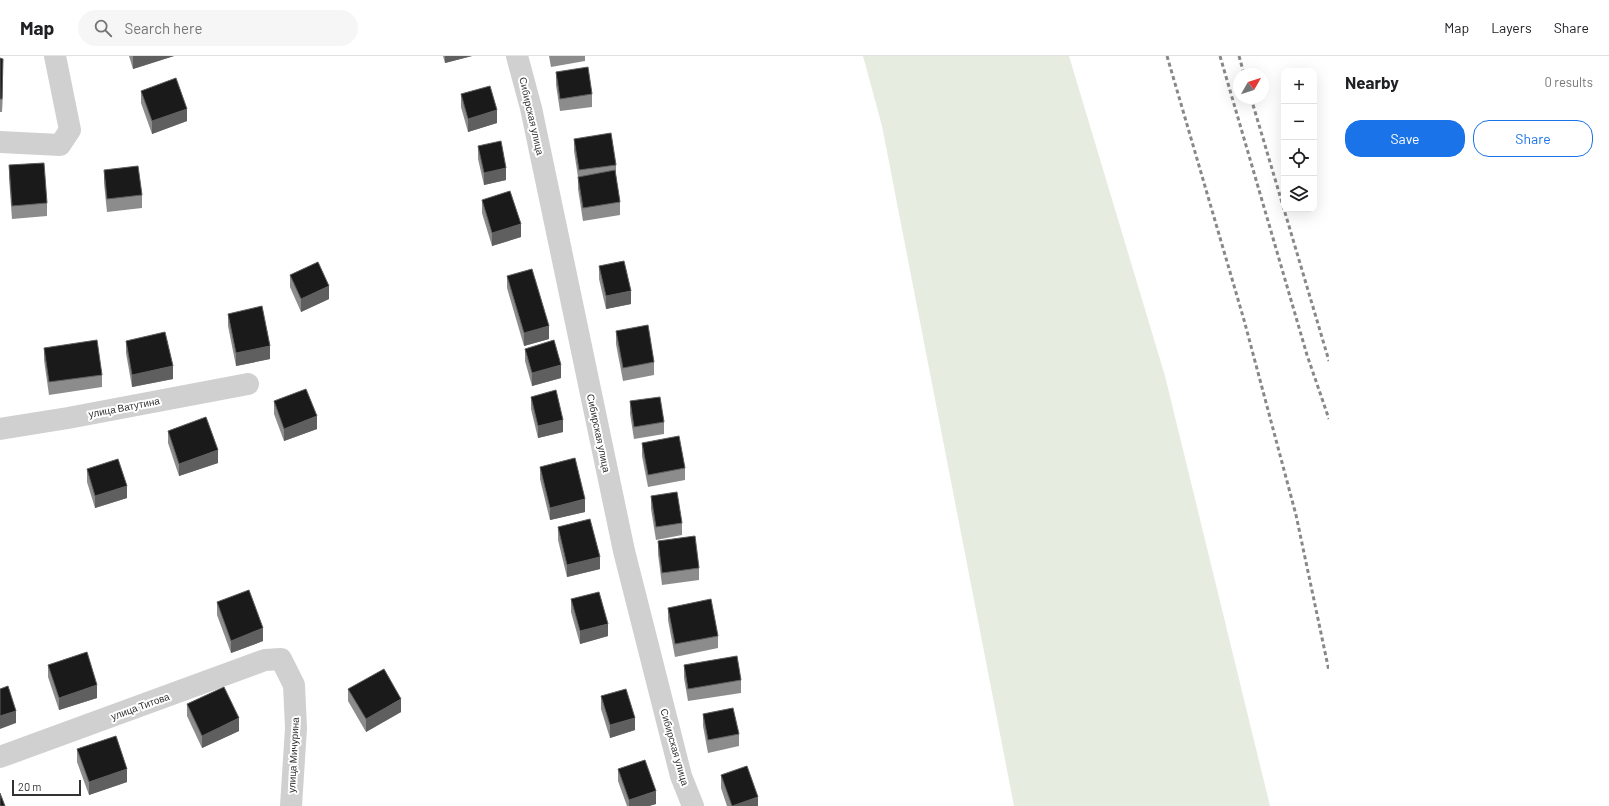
<!DOCTYPE html>
<html lang="en">
<head>
<meta charset="utf-8">
<style>
	:root { --surface:#fff; --page:#f6f6f6; --text:#202124; --muted:#757577; --line:#e0e0e0; --accent:#1a73e8 }
	body { margin:0; font-family:Barlow,sans-serif; background:var(--page); color:var(--text) }
	.controls { position:absolute; right:12px; top:12px; display:grid; overflow:hidden; border-radius:8px; box-shadow:0 4px 16px #0002 }
	.controls button { width:36px; height:36px; display:grid; place-items:center; padding:0; border:0; border-bottom:1px solid var(--line); background:var(--surface); color:var(--text); font:20px sans-serif }
	.compass { position:absolute; left:1233px; top:12px; width:36px; height:36px; border-radius:50%; background:var(--surface); box-shadow:0 4px 16px #0002; rotate:51deg }
	.scale { position:absolute; left:12px; bottom:10px; width:69px; box-sizing:border-box; padding-left:4px; border:2px solid #333; border-top:0; font-size:11px; line-height:14px; white-space:nowrap; color:#333; -webkit-text-stroke:3px #fff; paint-order:stroke }
	.list { margin:0; padding:0; list-style:none }
	h2 { display:flex; justify-content:space-between; align-items:center; height:52px; margin:0; padding:0 16px; font-size:17px }
	h2 small { font-size:13px; font-weight:400; color:var(--muted) }
	.actions { display:flex; gap:8px; padding:12px 16px }
	.actions a { flex:1; padding:9px 0; border:1px solid var(--accent); border-radius:16px; text-align:center; font-size:14px; color:var(--accent) }
	.actions .main { background:var(--accent); color:#fff }
	.icon { flex:none; width:22px; height:22px; fill:none; stroke:currentColor; stroke-width:2; stroke-linecap:round; stroke-linejoin:round }
	.map { position:relative; flex:none; width:1329px; height:750px; overflow:hidden }
	header { display:flex; align-items:center; gap:24px; box-sizing:border-box; height:56px; padding:0 20px; background:var(--surface); border-bottom:1px solid var(--line) }
	header strong { font-size:19px }
	nav { display:flex; gap:22px; margin-inline-start:auto; font-size:14px }
	.search { width:280px; height:36px; background:var(--page); display:flex; align-items:center; gap:10px; box-sizing:border-box; padding:0 14px; border-radius:22px; color:var(--muted); font-size:15px }
	main { display:flex }
	aside { flex:1; background:var(--surface) }
	.map>svg:first-child { display:block }
	.green { fill:#e6ecdf }
	.lines { fill:none; stroke-linecap:round; stroke-linejoin:round }
	.minor { stroke:#d0d0d0; stroke-width:22 }
	.rail { stroke:#888; stroke-width:3; stroke-dasharray:4 3; stroke-linecap:butt }
	.wall { fill:#8c8c8c }
	.shaded-wall { fill:#5f5f5f }
	.building { fill:#1a1a1a; stroke:#5f5f5f }
	.labels { text-anchor:middle; dominant-baseline:central; stroke-width:4; stroke-linejoin:round; paint-order:stroke }
	.street-label { font-size:10px; fill:#333; stroke:#fff }
</style>
</head>
<body>
<header>
<strong>Map</strong>
<div class="search"><svg class="icon" aria-label="search" viewBox="0 0 24 24"><circle cx="10" cy="10" r="6"/><path d="M15 15l6 6"/></svg>Search here</div>
<nav><a>Map</a><a>Layers</a><a>Share</a></nav>
</header>
<main>
<div class="map">
<svg width="1329" height="750" viewBox="0 0 1329 750">
	<rect width="100%" height="100%" fill="#fff"/>
	<!-- green -->
	<path class="green" d="M863 0H1069L1165 320 1270 750H1014L882 70Z"/>
	<g class="lines">
		<!-- minor -->
		<g class="minor">
			<path d="M517 0 531 52 624 495 681 720 693 750"/>
			<path d="M0 86 60 89 70 74 55 0"/>
			<path d="M0 373 68 362 248 328"/>
			<path d="M0 701 265 604 281 603 294 629 296 672 291 750"/>
		</g>
		<!-- rail -->
		<g class="rail">
			<path d="M1167 0 1244 264 1296 459 1329 615"/>
			<path d="M1220 0 1307 299 1329 363"/>
			<path d="M1239 0 1244 18"/>
			<path d="M1251 42 1329 305"/>
		</g>
	</g>
	<!-- wall -->
	<g class="wall">
		<path d="M129 0H174L133 13Z"/>
		<path d="M443 0H472L445 7Z"/>
		<path d="M549 0H585V5L551 11Z"/>
		<path d="M0 2 3 15 2 56H0Z"/>
		<path d="M556 16 592 38V51L560 55 556 29Z"/>
		<path d="M141 35 187 65 152 78 141 47Z"/>
		<path d="M461 38 497 67 468 76 461 51Z"/>
		<path d="M574 83 616 109V120L620 146V159L583 165 578 133V121L574 95Z"/>
		<path d="M478 90 506 124 484 129 478 103Z"/>
		<path d="M9 109 47 147V160L12 163 9 122Z"/>
		<path d="M104 114 142 139V152L107 156 104 127Z"/>
		<path d="M482 144 521 181 492 190 482 157Z"/>
		<path d="M599 210 631 248 606 253 599 223Z"/>
		<path d="M290 219 329 243 301 256 290 231Z"/>
		<path d="M507 220 549 283 524 290 507 232Z"/>
		<path d="M228 258 270 303 236 310 228 270Z"/>
		<path d="M616 275 654 306V319L623 325 616 288Z"/>
		<path d="M126 285 173 323 132 331 126 297Z"/>
		<path d="M44 292 102 319V331L49 339 44 304Z"/>
		<path d="M525 293 561 322 532 330 525 305Z"/>
		<path d="M531 341 563 376 538 382 531 353Z"/>
		<path d="M274 345 317 373 284 385 274 358Z"/>
		<path d="M630 345 664 366V378L634 383 630 358Z"/>
		<path d="M168 375 218 407 179 420 168 387Z"/>
		<path d="M642 387 685 412V424L648 431 642 400Z"/>
		<path d="M540 411 585 456 550 464 540 423Z"/>
		<path d="M87 413 127 442 95 452 87 426Z"/>
		<path d="M651 440 682 467V479L656 484 651 453Z"/>
		<path d="M558 471 600 513 567 521 558 484Z"/>
		<path d="M658 485 699 512V524L662 529 658 498Z"/>
		<path d="M571 543 608 580 580 588 571 556Z"/>
		<path d="M217 546 263 585 231 597 217 559Z"/>
		<path d="M668 552 718 580V592L675 601 668 564Z"/>
		<path d="M48 609 97 642 59 654 48 621Z"/>
		<path d="M684 609 741 624V637L688 645 684 622Z"/>
		<path d="M348 633 401 656 366 676 348 645Z"/>
		<path d="M601 640 635 674 610 682 601 653Z"/>
		<path d="M187 648 239 675 202 692 187 660Z"/>
		<path d="M703 658 739 678V690L708 697 703 670Z"/>
		<path d="M77 693 127 726 89 739 77 706Z"/>
		<path d="M618 713 656 748 649 750H627L618 725Z"/>
		<path d="M721 719 758 750H727L721 732Z"/>
	</g>
	<!-- shaded-wall -->
	<g class="shaded-wall">
		<path d="M133 0H174L133 13Z"/>
		<path d="M445 0H472L445 7Z"/>
		<path d="M3 3V15L2 56V43Z"/>
		<path d="M187 53V65L152 78V65Z"/>
		<path d="M497 54V67L468 76V63Z"/>
		<path d="M506 112V124L484 129V117Z"/>
		<path d="M521 168V181L492 190V177Z"/>
		<path d="M329 230V243L301 256V243Z"/>
		<path d="M631 235V248L606 253V240Z"/>
		<path d="M549 270V283L524 290V277Z"/>
		<path d="M270 290V303L236 310V297Z"/>
		<path d="M561 309V322L532 330V317Z"/>
		<path d="M173 310V323L132 331V319Z"/>
		<path d="M317 360V373L284 385V373Z"/>
		<path d="M563 364V376L538 382V370Z"/>
		<path d="M218 394V407L179 420V408Z"/>
		<path d="M127 430V442L95 452V440Z"/>
		<path d="M585 443V456L550 464V452Z"/>
		<path d="M600 501V513L567 521V509Z"/>
		<path d="M608 568V580L580 588V575Z"/>
		<path d="M263 572V585L231 597V585Z"/>
		<path d="M97 629V642L59 654V642Z"/>
		<path d="M401 643V656L366 676V663Z"/>
		<path d="M16 655V667L0 673V660Z"/>
		<path d="M239 662V675L202 692V680Z"/>
		<path d="M635 662V674L610 682V669Z"/>
		<path d="M127 713V726L89 739V726Z"/>
		<path d="M656 735V748L649 750H629V744Z"/>
		<path d="M758 741V750H732Z"/>
	</g>
	<!-- building -->
	<g class="building">
		<path d="M0 2 3 3 2 43H0Z"/>
		<path d="M588 11 592 38 560 43 556 16Z"/>
		<path d="M176 22 187 53 152 65 141 35Z"/>
		<path d="M490 30 497 54 468 63 461 38Z"/>
		<path d="M611 77 616 109 579 114 574 83Z"/>
		<path d="M501 85 506 112 484 117 478 90Z"/>
		<path d="M44 107 47 147 12 150 9 109Z"/>
		<path d="M138 110 142 139 107 143 104 114Z"/>
		<path d="M615 114 620 146 583 152 578 121Z"/>
		<path d="M510 135 521 168 492 177 482 144Z"/>
		<path d="M624 205 631 235 606 240 599 210Z"/>
		<path d="M318 206 329 230 301 243 290 219Z"/>
		<path d="M532 213 549 270 524 277 507 220Z"/>
		<path d="M262 250 270 290 236 297 228 258Z"/>
		<path d="M648 269 654 306 623 312 616 275Z"/>
		<path d="M165 276 173 310 132 319 126 285Z"/>
		<path d="M97 284 102 319 49 326 44 292Z"/>
		<path d="M554 284 561 309 532 317 525 293Z"/>
		<path d="M306 333 317 360 284 373 274 345Z"/>
		<path d="M556 334 563 364 538 370 531 341Z"/>
		<path d="M660 341 664 366 634 371 630 345Z"/>
		<path d="M206 361 218 394 179 408 168 375Z"/>
		<path d="M679 380 685 412 648 419 642 387Z"/>
		<path d="M575 402 585 443 550 452 540 411Z"/>
		<path d="M118 403 127 430 95 440 87 413Z"/>
		<path d="M677 436 682 467 656 471 651 440Z"/>
		<path d="M590 463 600 501 567 509 558 471Z"/>
		<path d="M695 480 699 512 662 517 658 485Z"/>
		<path d="M249 534 263 572 231 585 217 546Z"/>
		<path d="M599 536 608 568 580 575 571 543Z"/>
		<path d="M711 543 718 580 675 588 668 552Z"/>
		<path d="M87 596 97 629 59 642 48 609Z"/>
		<path d="M737 600 741 624 688 633 684 609Z"/>
		<path d="M384 613 401 643 366 663 348 633Z"/>
		<path d="M8 630 16 655 0 660V633Z"/>
		<path d="M224 631 239 662 202 680 187 648Z"/>
		<path d="M626 633 635 662 610 669 601 640Z"/>
		<path d="M733 652 739 678 708 684 703 658Z"/>
		<path d="M116 680 127 713 89 726 77 693Z"/>
		<path d="M645 704 656 735 629 744 618 713Z"/>
		<path d="M747 710 758 741 732 750 721 719Z"/>
		<path d="M0 737 5 750H0Z"/>
	</g>
	<g class="labels">
		<!-- street labels -->
		<g class="street-label">
			<text transform="translate(532 60) rotate(77)">Сибирская улица</text>
			<text transform="translate(124 351) rotate(-11)">улица Ватутина</text>
			<text transform="translate(599 377) rotate(78)">Сибирская улица</text>
			<text transform="translate(140 650) rotate(-20)">улица Титова</text>
			<text transform="translate(675 691) rotate(74)">Сибирская улица</text>
			<text transform="translate(293 699) rotate(-87)">улица Мичурина</text>
		</g>
	</g>
</svg>
<div class="controls">
<button>+</button>
<button>−</button>
<button><svg class="icon" aria-label="locate" viewBox="0 0 24 24"><circle cx="12" cy="12" r="6"/><path d="M12 2v4M12 18v4M2 12h4M18 12h4"/></svg></button>
<button><svg class="icon" aria-label="layers" viewBox="0 0 24 24"><path d="M12 4l9 5-9 5-9-5zM3 14l9 5 9-5"/></svg></button>
</div>
<svg class="compass" viewBox="-18 -18 36 36"><path d="M0-13l5 13h-10z" fill="#e53935"/><path d="M0 13l5-13h-10z" fill="#757577"/></svg>
<div class="scale">20 m</div>
</div>
<aside>
<h2>Nearby<small>0 results</small></h2>
<ul class="list">
</ul>
<div class="actions"><a class="main">Save</a><a>Share</a></div>
</aside>
</main>
</body>
</html>
